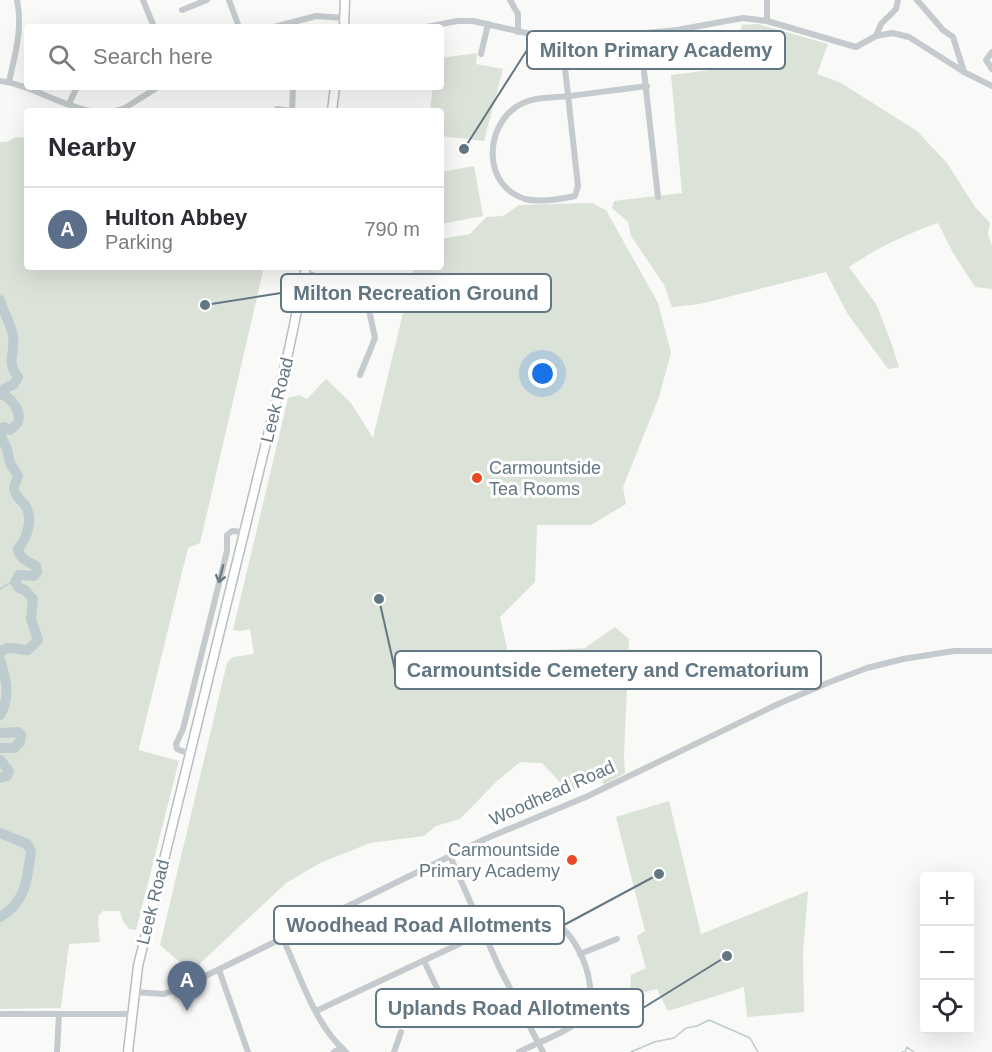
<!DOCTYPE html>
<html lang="en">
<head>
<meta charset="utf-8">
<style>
	:root { --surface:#fff; --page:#f2f2f3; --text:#2b2b33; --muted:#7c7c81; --line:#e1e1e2; --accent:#ea580c }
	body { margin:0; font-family:Arial,sans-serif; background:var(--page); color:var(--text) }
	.controls { position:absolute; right:18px; bottom:18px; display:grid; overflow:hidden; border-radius:6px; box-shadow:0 6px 24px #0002 }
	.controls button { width:54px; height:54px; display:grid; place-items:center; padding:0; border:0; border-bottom:2px solid var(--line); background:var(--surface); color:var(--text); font:30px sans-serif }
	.you { position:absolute; left:543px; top:374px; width:21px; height:21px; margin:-15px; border:4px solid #fff; border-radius:50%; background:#1a73e8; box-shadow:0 0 0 9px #1a73e833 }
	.badge { display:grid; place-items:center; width:39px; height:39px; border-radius:50%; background:var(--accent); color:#fff; font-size:20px; font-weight:700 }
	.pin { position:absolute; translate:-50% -50px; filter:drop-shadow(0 2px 3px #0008) }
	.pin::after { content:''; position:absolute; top:32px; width:21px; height:18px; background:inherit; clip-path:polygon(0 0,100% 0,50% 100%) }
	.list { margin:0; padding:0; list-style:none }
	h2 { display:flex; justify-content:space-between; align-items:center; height:78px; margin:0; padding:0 24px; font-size:26px }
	h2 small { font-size:20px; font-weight:400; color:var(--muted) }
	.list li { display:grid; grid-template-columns:39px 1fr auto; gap:18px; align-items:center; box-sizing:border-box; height:84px; padding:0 24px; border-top:2px solid var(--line) }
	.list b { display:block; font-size:22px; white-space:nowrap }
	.list p { margin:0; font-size:20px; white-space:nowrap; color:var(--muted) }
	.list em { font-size:20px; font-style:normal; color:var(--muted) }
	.icon { flex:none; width:33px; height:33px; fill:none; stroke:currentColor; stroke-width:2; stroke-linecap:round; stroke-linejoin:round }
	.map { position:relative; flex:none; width:992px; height:1052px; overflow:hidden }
	.search { position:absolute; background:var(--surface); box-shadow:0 6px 24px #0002; left:24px; top:24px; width:420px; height:66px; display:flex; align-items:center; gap:15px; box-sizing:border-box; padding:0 21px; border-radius:6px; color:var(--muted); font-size:22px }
	.panel { position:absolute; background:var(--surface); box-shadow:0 6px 24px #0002; left:24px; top:108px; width:420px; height:162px; border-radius:6px }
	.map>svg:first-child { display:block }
	.green { fill:#dbe2d8 }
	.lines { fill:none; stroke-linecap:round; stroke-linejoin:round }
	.stream { stroke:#becbcf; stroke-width:1.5 }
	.river { stroke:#becbcf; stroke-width:10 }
	.major-casing { stroke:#b8bdc0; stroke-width:11 }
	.minor { stroke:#c4cacd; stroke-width:6 }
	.major { stroke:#fff; stroke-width:8 }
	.oneway { stroke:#687b87 }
	.poi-dot { fill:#eb4925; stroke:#fff; stroke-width:2 }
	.labels { text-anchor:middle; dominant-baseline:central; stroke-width:6; stroke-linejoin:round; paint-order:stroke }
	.street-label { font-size:18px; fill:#637783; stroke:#fff }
	.poi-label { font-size:18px; fill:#637783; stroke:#fff; text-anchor:start }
	.leader { fill:none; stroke:#637783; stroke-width:2 }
	.callout-dot { fill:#637783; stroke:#fff; stroke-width:2 }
	.callout { fill:#fff; stroke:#637783; stroke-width:2 }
	.callout-label { font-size:20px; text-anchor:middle; font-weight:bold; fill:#637783 }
</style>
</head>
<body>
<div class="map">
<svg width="992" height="1052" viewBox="0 0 992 1052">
	<rect width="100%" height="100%" fill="#f9f9f7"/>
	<!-- green -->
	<g class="green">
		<path d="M758 24 828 44 817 74 841 83 917 131 947 163 975 207 990 223 988 234 992 246V289L975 287 952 251 938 223C905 235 878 247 849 267L876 304 891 342 899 367 888 369 847 313 826 272 700 304 672 307 664 285 631 236 628 222 612 208 614 201 682 193 671 75 711 70 720 58 726 54 734 57 742 25Z"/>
		<path d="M477 53 476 64 503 69 484 141 441 136V111H430L433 87H441V58Z"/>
		<path d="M16 137 27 138V267H113L114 269 123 267H264L200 543 188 548 139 748V750L179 761 136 930 129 929 123 921 120 911H103L99 915 98 922 100 942 69 944 61 1008 0 1009V142H6Z"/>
		<path d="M474 166 483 216 441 224V172Z"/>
		<path d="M592 203 606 210 658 303 671 353 659 397 623 487 626 504 591 525H537L535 582 500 617 508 653 585 648 615 627 629 639 624 757 625 773 604 785 600 778 569 792 542 763 520 762 497 781 460 819 436 826 424 836 370 843 320 863 286 883 191 972 160 945 227 663 233 657 254 654 250 629 241 631 233 630 288 398 299 395 307 399 326 379 351 403 373 438 414 267H441V239L470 234 486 217 503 216 519 205Z"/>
		<path d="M669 801 701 934 808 891 803 953 804 1012 747 1017 744 987 668 1011 657 989 630 996 631 975 646 968 637 936 645 931 616 817Z"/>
	</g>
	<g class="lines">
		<!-- stream -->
		<g class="stream">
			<path d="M0 589 8 584 15 582"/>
			<path d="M631 1052 654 1042 674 1038 686 1028 697 1026 709 1020 750 1038 758 1052"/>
			<path d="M902 1052H905L907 1047 914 1052"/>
		</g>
		<!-- river -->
		<g class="river">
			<path d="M0 300C3 312 11 324 13 336 16 354 5 360 18 377L14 384 0 391"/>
			<path d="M0 394C10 396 22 411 18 422 17 425 12 428 10 430L4 427 0 430"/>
			<path d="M0 434 7 449 10 463 18 476C17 480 14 484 14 489 15 496 21 500 25 505 33 518 28 537 18 549 19 558 28 562 36 566L37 572 34 576 19 575 15 582 19 588 25 590 33 599 31 619 38 640 28 650C18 651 8 643 0 653"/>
			<path d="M0 660C6 678 11 697 0 715"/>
			<path d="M0 733 18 732 21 735 20 742 14 748H0"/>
			<path d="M0 760 9 771 7 776 0 778"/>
			<path d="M0 833 27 844 31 851C27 878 27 901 0 917"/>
		</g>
		<!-- major casing -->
		<g class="major-casing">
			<g id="major">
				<path d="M344 27 345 0"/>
				<path d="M332 111 335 87"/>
				<path d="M128 1052 138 966 289 349 306 267"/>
			</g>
		</g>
		<!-- minor -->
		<g class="minor">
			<path d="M143 0 154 27"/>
			<path d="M229 0 239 27"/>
			<path d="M510 0 518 14V32"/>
			<path d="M767 0V21"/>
			<path d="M917 0 943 30 953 37 964 72"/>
			<path d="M182 10 207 0"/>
			<path d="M274 27 316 16 344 18"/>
			<path d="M427 27 457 21H473L562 41 677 30 743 18 767 21 856 47 876 36 892 33 909 37 964 72 992 86"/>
			<path d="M640 35 658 197"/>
			<path d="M876 36 881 24 896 9 898 0"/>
			<path d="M562 41 578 186 575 196C561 199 540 203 525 199 483 186 484 129 516 107 532 96 551 98 570 96 595 93 621 89 647 86"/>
			<path d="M992 52 986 60 992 69"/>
			<path d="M481 54 488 24"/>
			<path d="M0 81C32 85 60 106 92 111"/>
			<path d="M9 82C15 54 23 29 17 0"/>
			<path d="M69 104 77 87"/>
			<path d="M277 109 293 111"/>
			<path d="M115 111 125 108 158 87"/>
			<path d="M292 111 293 87"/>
			<path d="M305 273 336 282 349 288 369 310 375 338 360 375"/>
			<path d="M190 754 177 749 176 744 183 729 227 551V535L232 531 244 532"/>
			<path d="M450 856 499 967 543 1052"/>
			<path d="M283 939C301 977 314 1024 346 1052"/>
			<path d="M580 954 617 939"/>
			<path d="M424 961 450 1015"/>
			<path d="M219 970 248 1052"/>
			<path d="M134 992 164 994 187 985 485 839 588 796 778 704 830 682 867 668 903 659 954 651H992"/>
			<path d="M316 1011C363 989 410 967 457 945 477 936 508 919 529 915 568 908 604 983 585 1014 575 1030 536 1043 519 1052"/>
			<path d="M0 1014H131"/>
			<path d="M57 1052 59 1014"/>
			<path d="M334 1052 342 1048"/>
			<path d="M394 1052 401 1032"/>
		</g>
		<!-- major -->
		<use href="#major" class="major"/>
	</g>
	<!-- one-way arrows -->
	<defs><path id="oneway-shaft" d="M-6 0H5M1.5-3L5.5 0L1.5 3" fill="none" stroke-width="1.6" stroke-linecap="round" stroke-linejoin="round" transform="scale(1.5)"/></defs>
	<use class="oneway" href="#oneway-shaft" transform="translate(221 574) rotate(104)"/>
	<!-- markers -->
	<g class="poi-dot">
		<circle cx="477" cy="478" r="6"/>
		<circle cx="572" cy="860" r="6"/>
	</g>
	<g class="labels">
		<!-- street labels -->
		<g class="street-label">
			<text transform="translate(277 400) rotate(-76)">Leek Road</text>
			<text transform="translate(552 793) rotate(-24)">Woodhead Road</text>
			<text transform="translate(153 902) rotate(-76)">Leek Road</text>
		</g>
		<!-- poi labels -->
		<g class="poi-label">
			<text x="489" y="468">Carmountside<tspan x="489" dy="21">Tea Rooms</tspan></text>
			<text x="560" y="850" text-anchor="end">Carmountside<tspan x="560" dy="21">Primary Academy</tspan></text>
		</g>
	</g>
	<!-- callouts -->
	<path class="leader" d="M464 149L527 50M205 305L281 293M379 599L395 670M659 874L564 925M727 956L643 1008"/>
	<g class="callout-dot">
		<circle cx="464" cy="149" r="6"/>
		<circle cx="205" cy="305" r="6"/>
		<circle cx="379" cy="599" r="6"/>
		<circle cx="659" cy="874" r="6"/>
		<circle cx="727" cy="956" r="6"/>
	</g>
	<g class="callout">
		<rect x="527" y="31" width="258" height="38" rx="6"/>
		<rect x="281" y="274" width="270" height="38" rx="6"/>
		<rect x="395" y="651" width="426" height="38" rx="6"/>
		<rect x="274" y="906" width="290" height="38" rx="6"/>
		<rect x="376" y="989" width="267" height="38" rx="6"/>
	</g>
	<g class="callout-label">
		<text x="656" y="57">Milton Primary Academy</text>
		<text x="416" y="300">Milton Recreation Ground</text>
		<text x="608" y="677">Carmountside Cemetery and Crematorium</text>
		<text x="419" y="932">Woodhead Road Allotments</text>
		<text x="509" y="1015">Uplands Road Allotments</text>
	</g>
</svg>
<div class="controls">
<button>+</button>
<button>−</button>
<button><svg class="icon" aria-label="locate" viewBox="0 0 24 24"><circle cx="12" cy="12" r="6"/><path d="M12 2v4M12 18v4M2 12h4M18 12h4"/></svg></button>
</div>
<div class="you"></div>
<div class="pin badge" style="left:187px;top:1011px;background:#5c6f8a">A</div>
<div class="search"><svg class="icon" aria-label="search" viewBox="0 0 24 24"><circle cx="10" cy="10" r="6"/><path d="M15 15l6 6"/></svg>Search here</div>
<section class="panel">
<h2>Nearby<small></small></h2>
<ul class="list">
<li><span class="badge" style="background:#5c6f8a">A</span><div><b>Hulton Abbey</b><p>Parking</p></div><em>790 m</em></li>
</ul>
</section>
</div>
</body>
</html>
